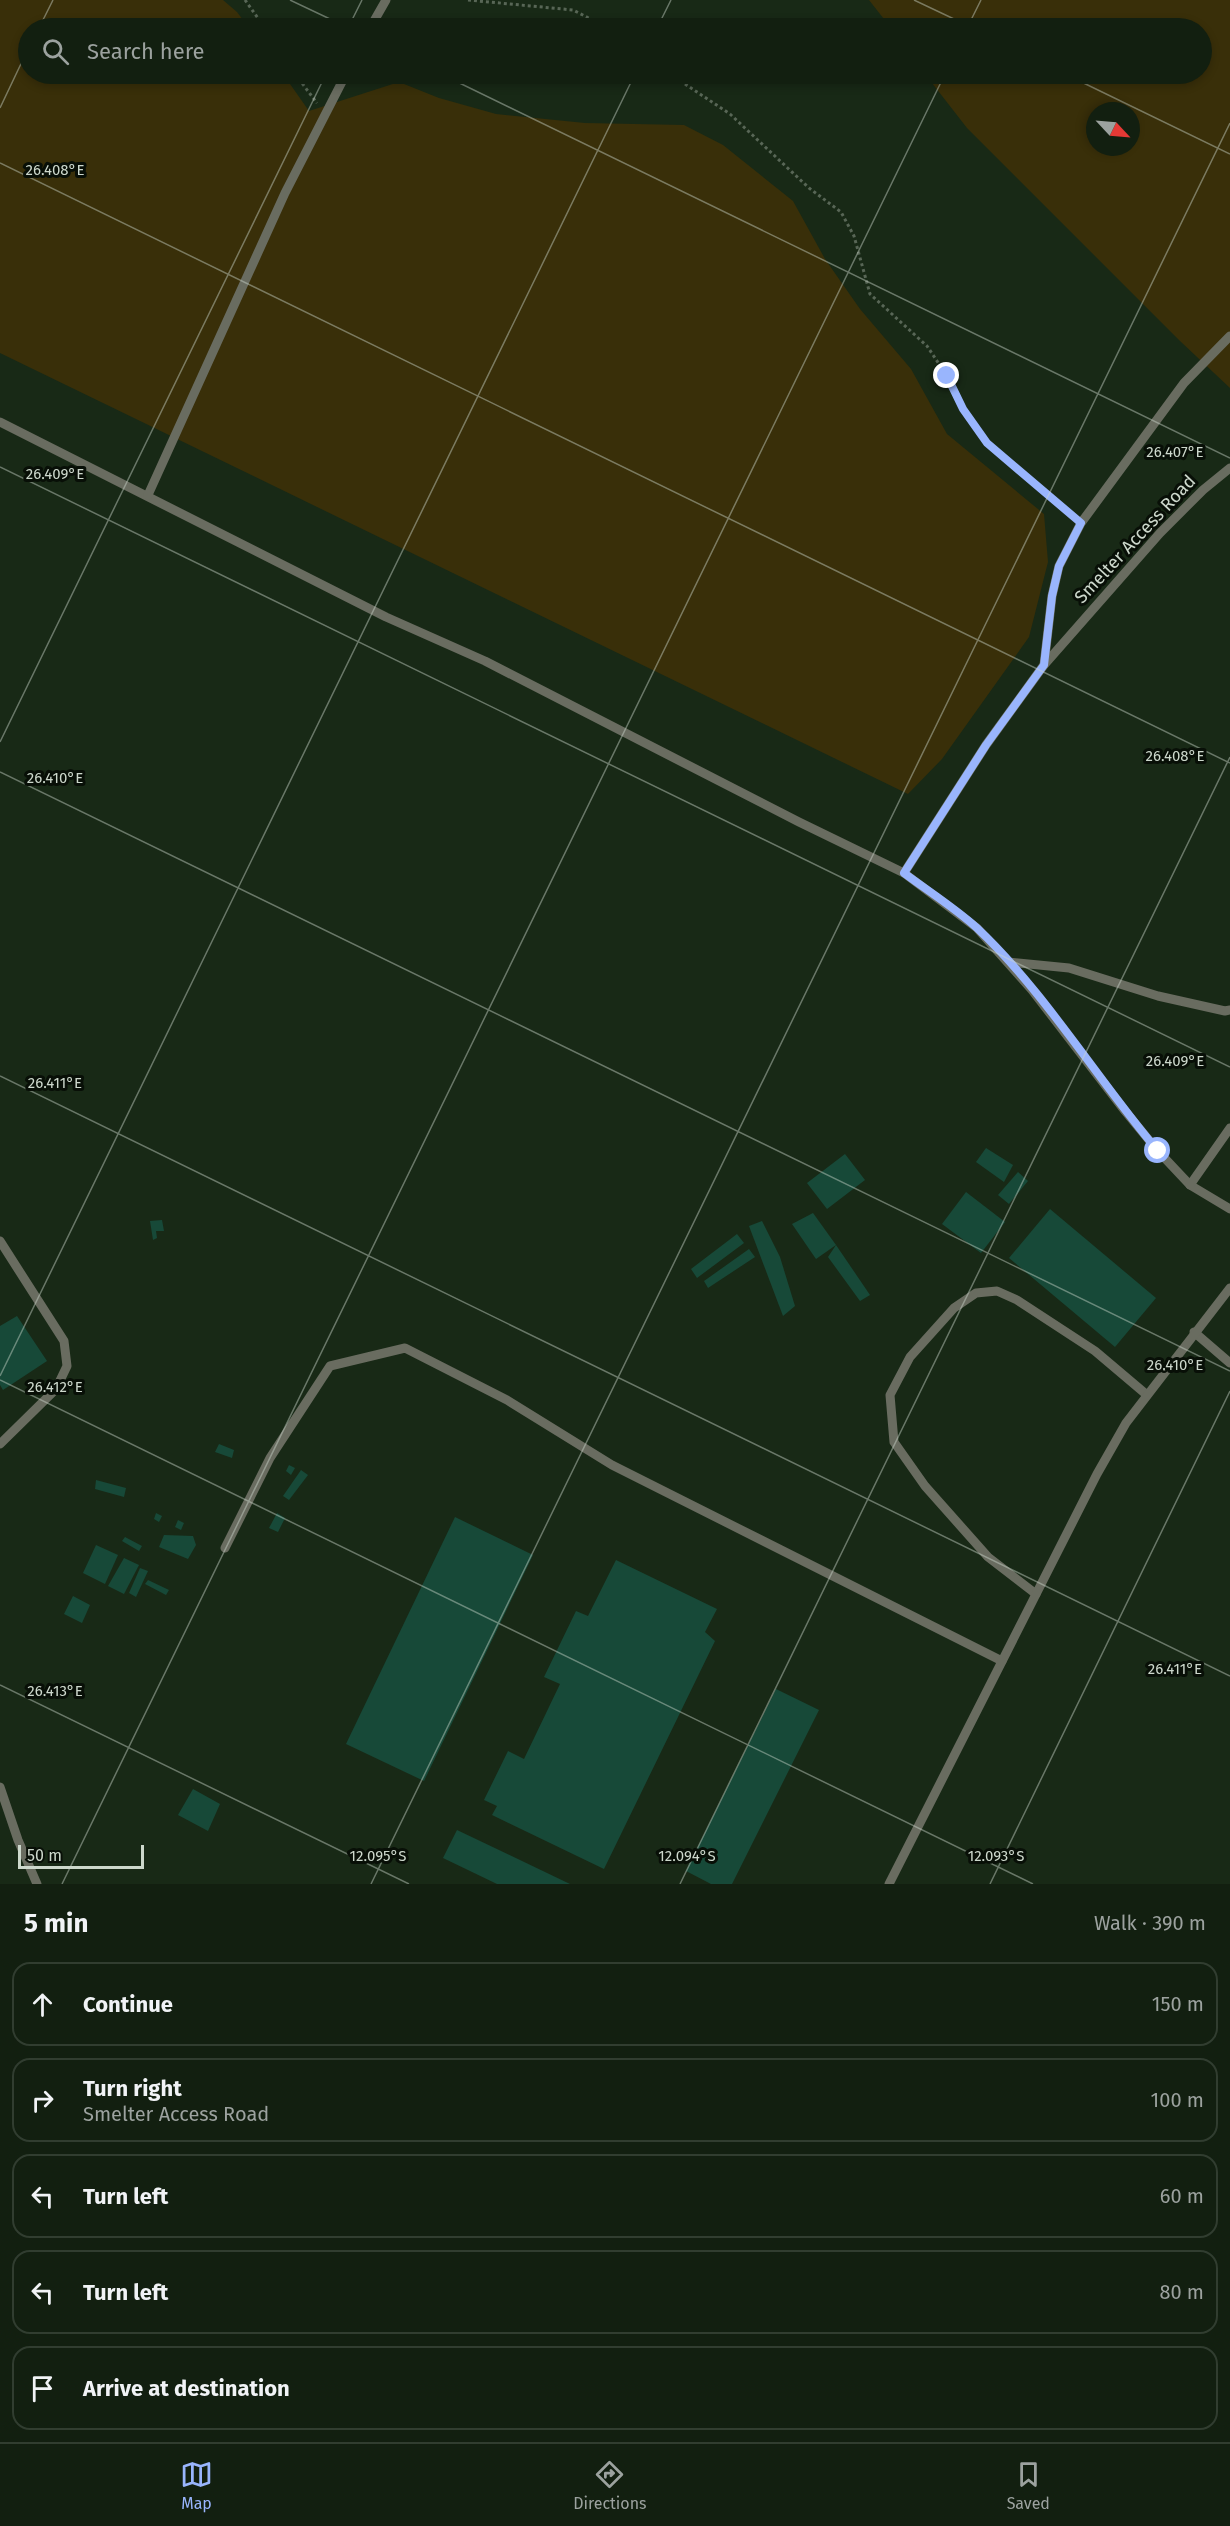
<!DOCTYPE html>
<html lang="en">
<head>
<meta charset="utf-8">
<style>
	:root { --surface:#121f10; --page:#1f2c1e; --text:#f1f3f6; --muted:#9ca29f; --line:#313d30; --accent:#99b5fd }
	body { margin:0; font-family:"Fira Sans",sans-serif; background:var(--page); color:var(--text) }
	.compass { position:absolute; left:1086px; top:102px; width:54px; height:54px; border-radius:50%; background:var(--surface); box-shadow:0 3px 9px #0003; rotate:116deg }
	.scale { position:absolute; left:18px; bottom:15px; width:126px; box-sizing:border-box; padding-left:6px; border:3px solid #cdd8cc; border-top:0; font-size:16px; line-height:21px; white-space:nowrap; color:#cdd8cc; -webkit-text-stroke:4px #080f07; paint-order:stroke }
	.stop { position:absolute; width:18px; height:18px; margin:-14px; border:4px solid #99b5fd; border-radius:50%; background:#fff }
	.stop.end { background:#99b5fd; border-color:#fff; box-shadow:0 2px 6px #0008 }
	.list { margin:0; padding:0; list-style:none }
	h2 { display:flex; justify-content:space-between; align-items:center; height:78px; margin:0; padding:0 24px; font-size:26px }
	h2 small { font-size:20px; font-weight:400; color:var(--muted) }
	.list li { display:grid; grid-template-columns:39px 1fr auto; gap:18px; align-items:center; box-sizing:border-box; height:84px; margin:0 12px 12px; padding:0 12px; border:2px solid var(--line); border-radius:18px }
	.list b { display:block; font-size:22px; white-space:nowrap }
	.list p { margin:0; font-size:20px; white-space:nowrap; color:var(--muted) }
	.list em { font-size:20px; font-style:normal; color:var(--muted) }
	.icon { flex:none; width:33px; height:33px; fill:none; stroke:currentColor; stroke-width:2; stroke-linecap:round; stroke-linejoin:round }
	.map { position:relative; flex:none; width:1230px; height:1884px; overflow:hidden }
	.search { position:absolute; background:var(--surface); box-shadow:0 3px 9px #0003; left:18px; right:18px; top:18px; height:66px; display:flex; align-items:center; gap:15px; box-sizing:border-box; padding:0 21px; border-radius:33px; color:var(--muted); font-size:22px }
	.sheet { height:558px; background:var(--surface) }
	nav { display:flex; justify-content:space-around; align-items:center; box-sizing:border-box; height:84px; border-top:2px solid var(--line); background:var(--surface); font-size:16px; color:var(--muted) }
	nav a { display:grid; justify-items:center; gap:3px }
	nav .on { color:var(--accent) }
	.map>svg:first-child { display:block }
	.green { fill:#392f09; fill-rule:evenodd }
	.building { fill:#174938 }
	.lines { fill:none; stroke-linecap:round; stroke-linejoin:round }
	.path { stroke:#586656; stroke-width:3; stroke-dasharray:3 3; stroke-linecap:butt }
	.lane { stroke:#696c60; stroke-width:9 }
	.route { stroke:#99b5fd; stroke-width:8 }
	.ticks { fill:none; stroke:#cdd8cc; stroke-width:1.5; stroke-opacity:0.45 }
	.labels { text-anchor:middle; dominant-baseline:central; stroke-width:6; stroke-linejoin:round; paint-order:stroke }
	.street-label { font-size:18px; fill:#cdd8cc; stroke:#080f07 }
	.ticks-label { font-size:15px; text-anchor:middle; fill:#cdd8cc; stroke:#080f07; stroke-width:6; stroke-linejoin:round; paint-order:stroke }
</style>
</head>
<body>
<div class="map">
<svg width="1230" height="1884" viewBox="0 0 1230 1884">
	<rect width="100%" height="100%" fill="#182916"/>
	<!-- green -->
	<g class="green">
		<path d="M0 0H223L237 12 249 28H28V74H283L309 111 399 82 439 98 496 114 585 123 684 125 723 145 793 201 825 259 860 309 911 369 947 434 1044 514 1048 562 1029 637 942 759 908 794 0 353Z"/>
		<path d="M869 0H1230V388L1180 341 967 128 925 74H1202V28H891ZM1095 111H1131V147H1095Z"/>
	</g>
	<!-- building -->
	<g class="building">
		<path d="M986 1148 1013 1165 1004 1182 976 1162Z"/>
		<path d="M845 1154 865 1180 827 1209 807 1183Z"/>
		<path d="M1018 1172 1028 1181 1009 1204 998 1195Z"/>
		<path d="M966 1192 1005 1222 981 1253 942 1224Z"/>
		<path d="M1050 1209 1156 1298 1115 1347 1009 1258Z"/>
		<path d="M813 1213 836 1245 816 1259 792 1224Z"/>
		<path d="M162 1220 164 1231H156L157 1238 153 1240 150 1221Z"/>
		<path d="M762 1221 780 1257 795 1306 783 1316 749 1226Z"/>
		<path d="M737 1234 744 1243 697 1278 691 1269Z"/>
		<path d="M836 1245 870 1295 860 1301 828 1257Z"/>
		<path d="M749 1249 755 1257 708 1288 704 1281Z"/>
		<path d="M17 1316 47 1361 3 1390 0 1385V1326Z"/>
		<path d="M219 1444 234 1450 232 1458 215 1452Z"/>
		<path d="M289 1465 295 1468 291 1475 286 1471Z"/>
		<path d="M301 1470 308 1475 289 1500 283 1496Z"/>
		<path d="M96 1480 126 1488 124 1497 95 1489Z"/>
		<path d="M156 1513 162 1516 159 1522 154 1519Z"/>
		<path d="M277 1513 285 1518 278 1532 269 1528Z"/>
		<path d="M455 1517 533 1555 424 1781 346 1744Z"/>
		<path d="M178 1520 184 1523 181 1530 175 1527Z"/>
		<path d="M164 1535 193 1536 196 1545 188 1559 159 1547Z"/>
		<path d="M125 1537 142 1546 139 1551 122 1541Z"/>
		<path d="M96 1545 118 1555 105 1584 83 1573Z"/>
		<path d="M124 1558 139 1565 124 1594 108 1586Z"/>
		<path d="M616 1560 717 1609 705 1632 715 1641 604 1869 492 1815 497 1806 484 1800 508 1751 524 1759 560 1684 544 1677 576 1611 588 1616Z"/>
		<path d="M140 1568 148 1571 136 1597 129 1593Z"/>
		<path d="M148 1580 169 1590 166 1595 145 1584Z"/>
		<path d="M73 1596 90 1605 82 1623 64 1614Z"/>
		<path d="M776 1689 819 1710 732 1884H711L686 1871Z"/>
		<path d="M193 1789 220 1804 208 1831 178 1815Z"/>
		<path d="M457 1830 570 1884H497L443 1858Z"/>
	</g>
	<g class="lines">
		<!-- path -->
		<g class="path">
			<path d="M245 0 265 28"/>
			<path d="M468 0 573 10 608 28"/>
			<path d="M295 74 317 103"/>
			<path d="M670 74 730 114 809 188 841 212 854 236 870 294 927 346 947 376 963 409 987 443 1072 516"/>
		</g>
		<!-- lane -->
		<g class="lane">
			<path d="M370 28 386 0"/>
			<path d="M0 422 386 617 485 661 799 822 904 873 977 928 1032 990 1125 1111 1158 1151 1190 1185 1230 1209"/>
			<path d="M148 495 285 193 346 74"/>
			<path d="M1044 665 1052 596 1059 566 1081 523 1184 383 1230 336"/>
			<path d="M904 873 986 745 1044 665 1160 533 1203 490 1230 468"/>
			<path d="M1008 962 1069 968 1158 996 1225 1011 1230 1010"/>
			<path d="M1190 1185 1230 1128"/>
			<path d="M0 1241 64 1341 67 1366 56 1389 0 1444"/>
			<path d="M1194 1332 1230 1363"/>
			<path d="M225 1548 270 1458 330 1366 405 1348 507 1400 612 1465 1002 1661"/>
			<path d="M1036 1594 988 1557 925 1486 894 1442 890 1395 910 1357 954 1308 976 1293 997 1291 1017 1300 1095 1351 1147 1395"/>
			<path d="M0 1787 18 1840 37 1884"/>
			<path d="M889 1884 1097 1474 1126 1423 1230 1288"/>
		</g>
	</g>
	<g class="lines">
		<!-- route -->
		<path class="route" d="M947 376 963 409 987 443 1081 523 1059 566 1052 596 1044 665 986 745 904 873C928 891 955 908 977 928 1044 991 1098 1080 1158 1151"/>
	</g>
	<!-- ticks -->
	<path class="ticks" d="M290 0 349 28M914 0 973 28M39 28 53 0M348 28 362 0M657 28 671 0M967 28 981 0M441 74 1230 458M1065 74 1230 154M0 108 28 49M0 163 1230 763M0 467 1230 1067M0 742 326 74M0 772 1230 1371M0 1076 1230 1676M0 1376 635 74M0 1380 1033 1884M0 1685 409 1884M62 1884 945 74M371 1884 1230 123M680 1884 1230 757M990 1884 1230 1391"/>
	<g class="labels">
		<!-- street labels -->
		<g class="street-label">
			<text transform="translate(1135 539) rotate(-47)">Smelter Access Road</text>
		</g>
	</g>
	<g class="ticks-label">
		<text x="55" y="175">26.408°E</text>
		<text x="1175" y="457">26.407°E</text>
		<text x="55" y="479">26.409°E</text>
		<text x="1175" y="761">26.408°E</text>
		<text x="55" y="783">26.410°E</text>
		<text x="1175" y="1066">26.409°E</text>
		<text x="55" y="1088">26.411°E</text>
		<text x="1175" y="1370">26.410°E</text>
		<text x="55" y="1392">26.412°E</text>
		<text x="1175" y="1674">26.411°E</text>
		<text x="55" y="1696">26.413°E</text>
		<text x="378" y="1861">12.095°S</text>
		<text x="687" y="1861">12.094°S</text>
		<text x="996" y="1861">12.093°S</text>
	</g>
</svg>
<svg class="compass" viewBox="-18 -18 36 36"><path d="M0-13l5 13h-10z" fill="#e53935"/><path d="M0 13l5-13h-10z" fill="#9ca29f"/></svg>
<div class="scale">50 m</div>
<div class="stop" style="left:1158px;top:1151px"></div>
<div class="stop end" style="left:947px;top:376px"></div>
<div class="search"><svg class="icon" aria-label="search" viewBox="0 0 24 24"><circle cx="10" cy="10" r="6"/><path d="M15 15l6 6"/></svg>Search here</div>
</div>
<section class="sheet">
<h2>5 min<small>Walk · 390 m</small></h2>
<ul class="list">
<li><svg class="icon" aria-label="ahead" viewBox="0 0 24 24"><path d="M12 20V5M6 11l6-6 6 6"/></svg><div><b>Continue</b></div><em>150 m</em></li>
<li><svg class="icon" aria-label="right" viewBox="0 0 24 24"><path d="M7 20v-9h11M14 6l5 5-5 5"/></svg><div><b>Turn right</b><p>Smelter Access Road</p></div><em>100 m</em></li>
<li><svg class="icon" aria-label="left" viewBox="0 0 24 24"><path d="M17 20v-9H6M10 6l-5 5 5 5"/></svg><div><b>Turn left</b></div><em>60 m</em></li>
<li><svg class="icon" aria-label="left" viewBox="0 0 24 24"><path d="M17 20v-9H6M10 6l-5 5 5 5"/></svg><div><b>Turn left</b></div><em>80 m</em></li>
<li><svg class="icon" aria-label="arrive" viewBox="0 0 24 24"><path d="M6 21V4h12l-3 4 3 4H6"/></svg><div><b>Arrive at destination</b></div></li>
</ul>
</section>
<nav>
<a class="on"><svg class="icon" aria-label="map" viewBox="0 0 24 24"><path d="M3 6l6-2 6 2 6-2v14l-6 2-6-2-6 2zM9 4v14M15 6v14"/></svg>Map</a>
<a><svg class="icon" aria-label="directions" viewBox="0 0 24 24"><path d="M12 3l9 9-9 9-9-9zM9 14v-3h6M13 9l2 2-2 2"/></svg>Directions</a>
<a><svg class="icon" aria-label="saved" viewBox="0 0 24 24"><path d="M7 4h10v16l-5-4-5 4z"/></svg>Saved</a>
</nav>
</body>
</html>
